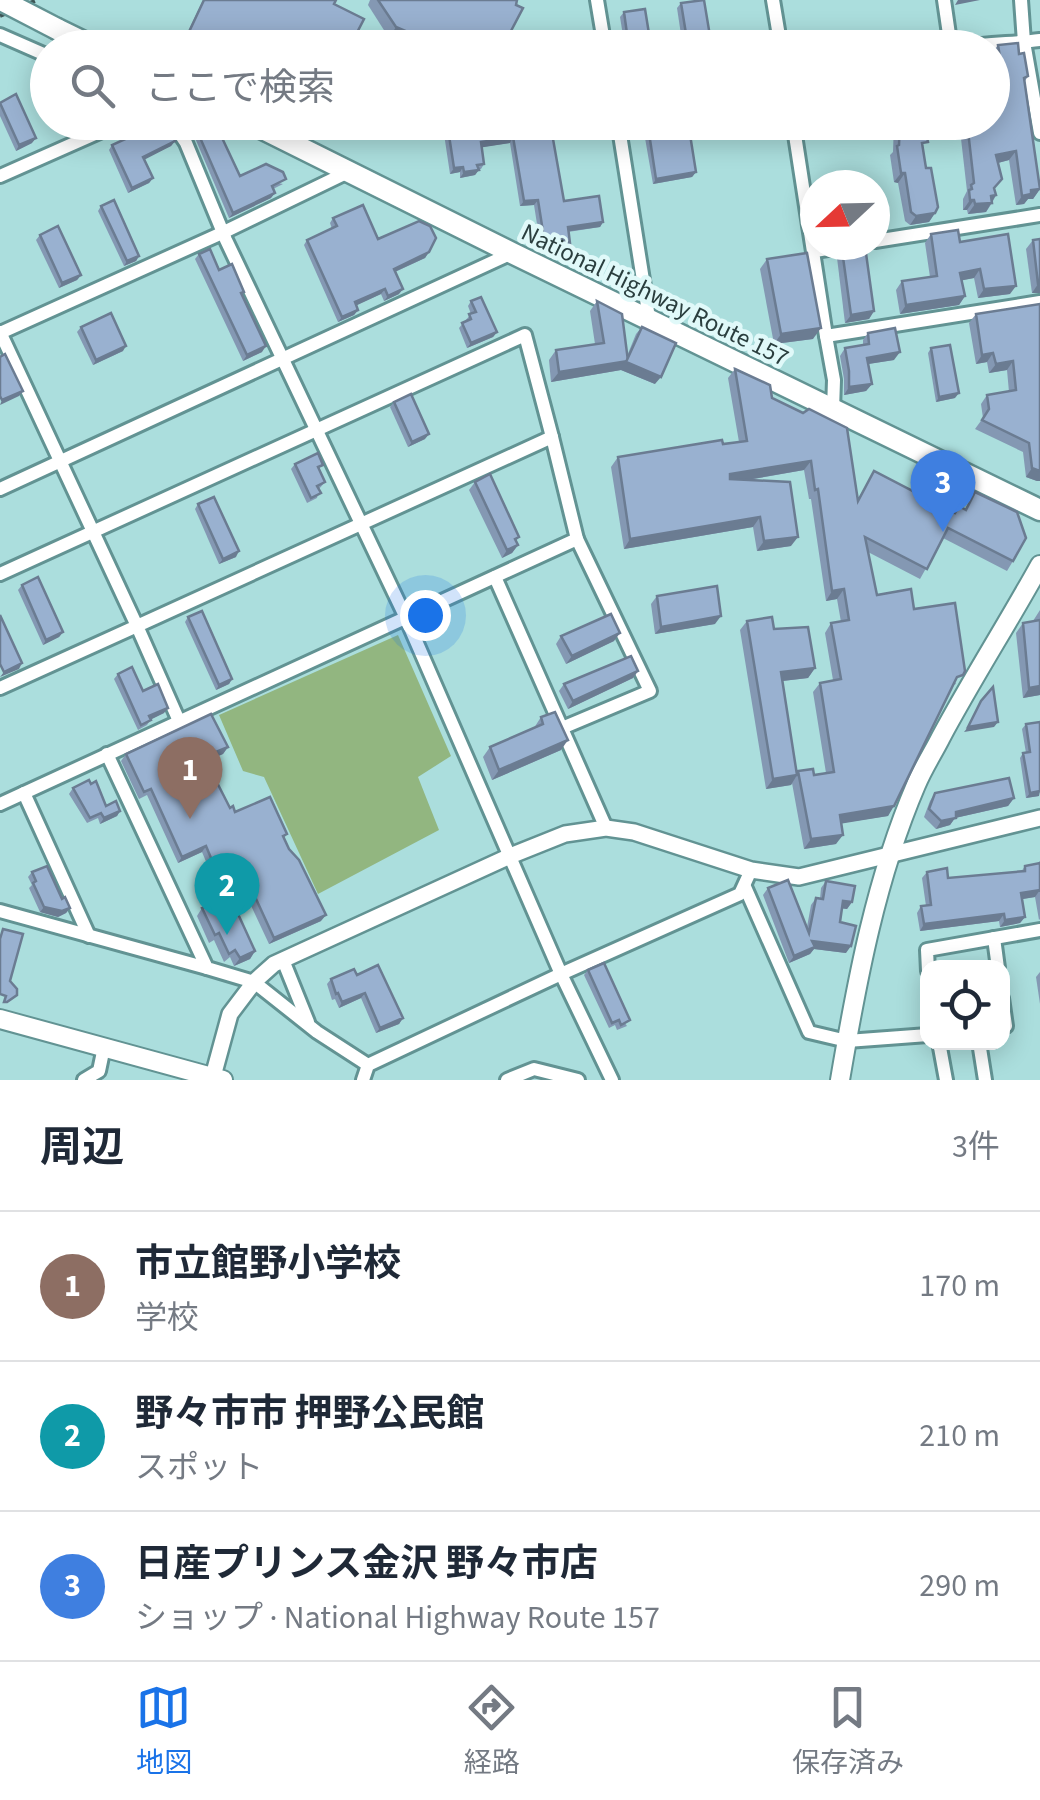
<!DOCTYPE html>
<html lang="ja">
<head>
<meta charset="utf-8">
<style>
	:root { --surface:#fff; --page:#f6f6f7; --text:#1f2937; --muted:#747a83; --line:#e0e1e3; --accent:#1a73e8 }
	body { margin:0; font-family:"Source Sans 3","Noto Sans JP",sans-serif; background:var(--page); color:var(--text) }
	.controls { position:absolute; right:30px; bottom:30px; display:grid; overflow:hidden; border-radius:20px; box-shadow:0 5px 25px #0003 }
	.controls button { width:90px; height:90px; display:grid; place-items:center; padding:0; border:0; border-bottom:2px solid var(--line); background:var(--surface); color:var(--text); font:50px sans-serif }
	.compass { position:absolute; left:800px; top:170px; width:90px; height:90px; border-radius:50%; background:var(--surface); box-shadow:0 5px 25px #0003; rotate:248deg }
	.you { position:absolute; left:425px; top:615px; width:35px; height:35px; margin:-25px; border:8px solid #fff; border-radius:50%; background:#1a73e8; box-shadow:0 0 0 15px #1a73e833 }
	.badge { display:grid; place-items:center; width:65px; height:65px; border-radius:50%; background:var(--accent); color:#fff; font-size:32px; font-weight:700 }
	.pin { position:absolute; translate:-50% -82px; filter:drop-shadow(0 2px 5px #0008) }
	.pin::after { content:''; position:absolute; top:52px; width:35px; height:30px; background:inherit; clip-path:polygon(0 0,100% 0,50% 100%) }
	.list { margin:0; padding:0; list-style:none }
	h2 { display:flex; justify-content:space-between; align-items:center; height:130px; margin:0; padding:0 40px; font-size:42px }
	h2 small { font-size:32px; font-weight:400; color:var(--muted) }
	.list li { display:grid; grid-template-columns:65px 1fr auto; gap:30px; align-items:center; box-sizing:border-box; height:150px; padding:0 40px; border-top:2px solid var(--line) }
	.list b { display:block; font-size:38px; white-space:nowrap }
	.list p { margin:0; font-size:32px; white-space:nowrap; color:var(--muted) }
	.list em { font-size:32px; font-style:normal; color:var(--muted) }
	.icon { flex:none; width:55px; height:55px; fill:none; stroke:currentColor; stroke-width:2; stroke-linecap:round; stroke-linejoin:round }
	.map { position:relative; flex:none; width:1040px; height:1080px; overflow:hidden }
	.search { position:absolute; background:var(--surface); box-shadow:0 5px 25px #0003; left:30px; right:30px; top:30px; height:110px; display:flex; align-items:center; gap:25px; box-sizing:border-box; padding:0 35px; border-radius:55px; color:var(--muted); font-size:38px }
	.sheet { height:580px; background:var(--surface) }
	nav { display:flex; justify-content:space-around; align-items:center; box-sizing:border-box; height:140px; border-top:2px solid var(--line); background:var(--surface); font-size:28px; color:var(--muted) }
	nav a { display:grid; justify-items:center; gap:5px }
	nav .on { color:var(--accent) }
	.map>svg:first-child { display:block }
	.green { fill:#92b680 }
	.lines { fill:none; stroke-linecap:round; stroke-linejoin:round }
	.minor-casing { stroke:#629393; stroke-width:18 }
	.tertiary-casing { stroke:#629393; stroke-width:20 }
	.secondary-casing { stroke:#629393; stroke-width:22 }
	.trunk-casing { stroke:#629393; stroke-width:25 }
	.minor { stroke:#fff; stroke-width:12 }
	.tertiary { stroke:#fff; stroke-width:15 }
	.secondary { stroke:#fff; stroke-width:18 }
	.trunk { stroke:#fff; stroke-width:20 }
	.rail { stroke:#3e5757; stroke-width:4; stroke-dasharray:15 8; stroke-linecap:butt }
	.trunk-bridge-casing { stroke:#629393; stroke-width:25; stroke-linecap:butt }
	.trunk-bridge { stroke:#fff; stroke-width:20 }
	.wall { fill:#8498b3 }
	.shaded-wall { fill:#6b7c92 }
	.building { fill:#99b1d0; stroke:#6b7c92; stroke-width:2.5 }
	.labels { text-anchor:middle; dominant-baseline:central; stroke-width:9; stroke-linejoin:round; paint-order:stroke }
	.street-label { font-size:25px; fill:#2a3e3e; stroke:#e0f9f9 }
</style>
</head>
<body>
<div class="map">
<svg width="1040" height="1080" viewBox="0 0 1040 1080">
	<rect width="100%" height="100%" fill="#abdedd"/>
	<!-- green -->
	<path class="green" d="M398 635 451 756 418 777 439 830 318 894 264 777 243 771 219 715Z"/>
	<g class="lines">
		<!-- minor casing -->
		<g class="minor-casing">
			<g id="minor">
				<path d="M597 0 605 48"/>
				<path d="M773 0 781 48"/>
				<path d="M944 0 951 48"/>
				<path d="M1021 0 1024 42 1040 133"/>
				<path d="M0 35 48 56"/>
				<path d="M960 48C989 42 1012 44 1040 40"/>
				<path d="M172 122 186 143 226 240 406 618 561 974 612 1080"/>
				<path d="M618 122 649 318"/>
				<path d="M793 122 826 336 1040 302"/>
				<path d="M0 176 122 122"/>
				<path d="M875 241 1040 215"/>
				<path d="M815 251 853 245"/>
				<path d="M0 332 137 626 0 688"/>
				<path d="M0 333 222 233 348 172"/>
				<path d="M826 336 834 380 833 410"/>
				<path d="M0 489 512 253"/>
				<path d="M0 574 525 335 552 437 577 539 0 804"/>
				<path d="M495 577 606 828"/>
				<path d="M179 721 137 626 552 437"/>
				<path d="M562 728 650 691 577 539"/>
				<path d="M107 754 207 968 254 982 317 1032 368 1065"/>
				<path d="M24 793 89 936"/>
				<path d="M745 887 809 1032 847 1041 928 1035"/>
				<path d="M0 911 207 968"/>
				<path d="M994 938 998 968"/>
				<path d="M283 960 308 1022"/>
				<path d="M928 971 927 950 1040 930"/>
				<path d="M1002 998 1006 1026H1002"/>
				<path d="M939 1042 946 1080"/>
				<path d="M979 1042 985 1080"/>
				<path d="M84 1080 99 1071 104 1047"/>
				<path d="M363 1080 368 1065 561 974 740 894 751 870"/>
				<path d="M507 1080 534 1069 578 1080"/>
			</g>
		</g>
		<!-- tertiary casing -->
		<g class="tertiary-casing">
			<path id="tertiary" d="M212 1080 230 1014 255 981 274 964 510 856 565 834 606 828 634 832 751 870 799 877 1040 818"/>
		</g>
		<!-- secondary casing -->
		<g class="secondary-casing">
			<g id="secondary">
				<path d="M0 1019 223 1080"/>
				<path d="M840 1080C857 980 876 878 916 785 923 768 933 753 941 737 972 679 1008 623 1040 565"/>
			</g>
		</g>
		<!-- trunk casing -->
		<g class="trunk-casing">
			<g id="trunk">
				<path d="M57 29 96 48"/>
				<path d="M249 122 512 253 1040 510"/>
			</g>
		</g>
		<!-- minor -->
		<use href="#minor" class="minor"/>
		<!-- tertiary -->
		<use href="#tertiary" class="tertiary"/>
		<!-- secondary -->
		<use href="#secondary" class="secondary"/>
		<!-- trunk -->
		<use href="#trunk" class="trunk"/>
		<!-- rail -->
		<path class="rail" d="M0 16 37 0"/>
		<!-- trunk-bridge casing -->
		<g class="trunk-bridge-casing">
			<path id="trunk-bridge" d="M1 0 57 29"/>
		</g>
		<!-- trunk-bridge -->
		<use href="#trunk-bridge" class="trunk-bridge"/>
	</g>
	<!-- wall -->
	<g class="wall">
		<path d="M203 0H336L334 4 349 48H201L184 40Z"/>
		<path d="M370 0H517L502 48H413L389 38 368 5Z"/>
		<path d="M681 3 707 47 683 48 677 8Z"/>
		<path d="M624 12 650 48H625L620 17Z"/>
		<path d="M998 45 1019 54 1028 76 1025 81 1040 189 1033 199H1028L1024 204 1016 205 1009 160 998 163 994 190 996 195 992 203 986 212 968 214 967 210H963V199L967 191 960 130 963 126 961 122H992L998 94 992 53Z"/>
		<path d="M0 102 32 143 16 151 0 116Z"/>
		<path d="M550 122 564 201 603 222 600 227 568 232 570 243 567 248 553 241 540 243 534 205 520 206 510 143 482 147 484 164 481 169 478 170 475 175 460 178V172L450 174 444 134 448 129Z"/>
		<path d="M665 122H688L696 172 692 177 653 184 645 138 649 133 666 130Z"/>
		<path d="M894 122H924L923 148 935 213 929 222 910 225 905 221 898 183 894 182 890 155 893 152Z"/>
		<path d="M132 130 175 141 171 146 144 159 153 178 149 183 128 193 109 150 112 145 129 138 128 135Z"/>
		<path d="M198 133 240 176 283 184 273 189 271 198 229 218 195 138Z"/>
		<path d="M101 206 139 256 136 261 124 266 98 211Z"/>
		<path d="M333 218 378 239 429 252 425 258 395 272 399 294 384 301 381 294 356 305 358 310 354 315 338 322 304 245 307 240 332 229 330 223Z"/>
		<path d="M931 234 960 242 1010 294 978 298 974 278 962 280 965 296 959 305 900 314 896 290 902 281 930 277 925 243Z"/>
		<path d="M40 235 81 275 77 280 59 288 36 240Z"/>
		<path d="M1033 240 1040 293H1032L1026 249Z"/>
		<path d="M842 250 874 311 869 319 845 323 837 258Z"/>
		<path d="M199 254 219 270 244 292 242 295 262 352 243 361 195 259Z"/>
		<path d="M767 259 813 339 774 344 760 269Z"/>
		<path d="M471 301 497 332 493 337 467 348 459 328 471 314 468 306Z"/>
		<path d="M597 301 627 356 636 334 642 327 655 384 621 370 551 382 549 360 556 350 595 344 590 311Z"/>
		<path d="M1040 304V481H1037L1026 477 1023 452 975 429 983 418 981 404 987 395 1009 392 1007 370 989 373 987 362 976 364 969 323 976 314Z"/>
		<path d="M81 327 123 351 93 365 77 332Z"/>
		<path d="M868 333 894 360 868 364 872 384 866 391 844 395V379L840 356 845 348 863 345V340Z"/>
		<path d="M931 348 955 398 936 402 928 353Z"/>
		<path d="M735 369 772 398 858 499 874 471 954 512 959 506 965 509 975 492 1013 561 1007 571 943 538 920 579 868 552 877 595 914 609 956 684 953 685 888 816 841 823 836 844 804 849 792 783 791 785 766 789 740 630 747 621 774 629 815 668 808 678 782 681 797 773 798 771 814 775 826 773 813 692 820 683 833 680 825 633 831 623 841 622 837 599 826 601 811 499H809L804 470 748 480 791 546 757 551 753 527 624 549 611 467 618 457 739 442 728 378Z"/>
		<path d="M394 402 425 439 408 447 390 407Z"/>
		<path d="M295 464 320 470 325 482 319 489 317 498 307 503 291 469Z"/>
		<path d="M475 482 519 537 516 541 518 545 512 553 502 558 469 490Z"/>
		<path d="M198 504 236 557 219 564 195 509Z"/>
		<path d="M22 585 63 632 59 637 43 645 18 590Z"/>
		<path d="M657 596 715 624 655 634 651 604Z"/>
		<path d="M1040 610V695L1023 698 1016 633 1023 623 1033 621Z"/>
		<path d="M188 617 232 679 229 684 216 690 185 622Z"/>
		<path d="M561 636 614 641 566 664 556 644Z"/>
		<path d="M638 671 633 678 568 709 559 691 564 684Z"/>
		<path d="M118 674 143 691 164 713 151 719 147 725 138 730 114 679Z"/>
		<path d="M541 717 561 750 492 780 483 757 490 747 534 728Z"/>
		<path d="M1026 724 1039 796 1026 798 1020 758 1023 753H1026L1022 729Z"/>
		<path d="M228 747 223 754 206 761 230 808 235 812 287 834 284 838 321 921 269 944 240 882 237 883 236 880 217 888 202 852 178 863 147 795 139 799 121 761 126 754Z"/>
		<path d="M73 788 106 806 120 811 117 816 100 824 98 818 87 823 69 794Z"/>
		<path d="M935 793 1014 798 1008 806 955 818 950 825 936 829 924 817 930 801Z"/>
		<path d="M1040 861V919L1039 920 1035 897 1022 899 1025 917 1020 923 1000 927 999 921 920 931 917 913 921 906H926L922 878 927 872 948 878 1021 872 1025 866 1038 863Z"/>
		<path d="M32 872 70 908 66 913 58 917 40 912 29 888 32 885 28 877Z"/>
		<path d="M826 881 852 902 847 909 842 908 840 922 846 953 814 949 810 954 789 963 763 895 768 888 807 927 811 905 816 898 820 899 821 888Z"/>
		<path d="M213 899 255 951 250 959 234 966 230 957 224 962 214 940 209 943 197 916 202 908 209 905Z"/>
		<path d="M588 970 627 1026 617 1030 615 1025 609 1028 584 975Z"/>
		<path d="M1040 972V1004L1036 977Z"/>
		<path d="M357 975 403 1018 399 1024 376 1033 361 998 339 1008 335 999 332 1000 327 984 331 979Z"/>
	</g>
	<!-- shaded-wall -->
	<g class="shaded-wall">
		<path d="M958 0H980L955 5Z"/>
		<path d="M396 27 467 40 462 48H413L389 38Z"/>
		<path d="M711 42 707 47 687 48 688 46Z"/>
		<path d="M513 137 510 143 478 148 481 142Z"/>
		<path d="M36 138 32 143 16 151 19 145Z"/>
		<path d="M175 141 171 146 140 162 143 157Z"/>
		<path d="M1016 151 1009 160 990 165 996 155Z"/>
		<path d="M463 167 460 172 450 174 454 168Z"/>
		<path d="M479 170 475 175 460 178 464 172Z"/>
		<path d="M696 172 692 177 653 184 656 179Z"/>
		<path d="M901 173H905L898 183 894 182Z"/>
		<path d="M153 178 149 183 128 193 132 188Z"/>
		<path d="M1040 189 1033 199H1028L1024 204 1016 205 1022 196 1031 190Z"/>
		<path d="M275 193 271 198 229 218 233 213Z"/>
		<path d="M996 195 986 212 968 214 975 204Z"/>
		<path d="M538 200 534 205 520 206 524 201Z"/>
		<path d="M970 200H974L967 210H963Z"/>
		<path d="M935 213 929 222 910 225 916 216Z"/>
		<path d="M603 222 600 227 564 232 568 227Z"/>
		<path d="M556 236 553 241 540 243 544 238Z"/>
		<path d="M429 252 425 258 390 274 394 269Z"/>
		<path d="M139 256 136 261 124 266 127 261Z"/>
		<path d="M980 269 974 278 954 282 960 273Z"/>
		<path d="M81 275 77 280 59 288 62 283Z"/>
		<path d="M1038 284H1040V293H1032Z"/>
		<path d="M1016 286 1010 294 978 298 984 289Z"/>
		<path d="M385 289 381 294 351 308 355 302Z"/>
		<path d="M403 289 399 294 384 301 388 296Z"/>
		<path d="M965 296 959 305 900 314 906 305Z"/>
		<path d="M358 310 354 315 338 322 342 317Z"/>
		<path d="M874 311 869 319 845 323 851 315Z"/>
		<path d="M821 328 813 339 774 344 781 334Z"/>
		<path d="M497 332 493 337 467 348 471 343Z"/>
		<path d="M126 346 123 351 93 365 96 360Z"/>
		<path d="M266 346 262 352 243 361 247 355Z"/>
		<path d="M900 352 894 360 862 365 867 358Z"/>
		<path d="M993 353 987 362 976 364 982 355Z"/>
		<path d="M628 361 661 377 655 384 621 370 551 382 559 372Z"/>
		<path d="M1013 361 1007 370 989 373 996 364Z"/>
		<path d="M872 384 866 391 844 395 849 387Z"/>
		<path d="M23 391 19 396 0 405 2 400Z"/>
		<path d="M959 393 955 398 936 402 939 397Z"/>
		<path d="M429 434 425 439 408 447 412 442Z"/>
		<path d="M811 461 804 470 723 484 730 474Z"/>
		<path d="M1032 468 1040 471V481H1037L1026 477Z"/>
		<path d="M760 517 753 527 624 549 630 539Z"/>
		<path d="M798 537 791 546 757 551 764 541Z"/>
		<path d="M518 545 512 553 502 558 507 550Z"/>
		<path d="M239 551 236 557 219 564 223 559Z"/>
		<path d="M844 589 837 599 826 601 832 591Z"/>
		<path d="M721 616 715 624 655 634 661 627Z"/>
		<path d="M63 632 59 637 43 645 46 640Z"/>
		<path d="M620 633 614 641 566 664 572 656Z"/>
		<path d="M22 663 19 669 0 677 4 672Z"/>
		<path d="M815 668 808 678 774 682 781 672Z"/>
		<path d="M638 671 633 678 568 709 573 701Z"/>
		<path d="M232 679 229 684 216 690 219 685Z"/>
		<path d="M1040 686V695L1023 698 1029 688Z"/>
		<path d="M168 708 164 713 146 722 149 716Z"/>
		<path d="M998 722 994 727 964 732 968 727Z"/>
		<path d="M568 740 561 750 492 780 499 770Z"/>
		<path d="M228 747 223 754 199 764 204 757Z"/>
		<path d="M797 775 791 785 766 789 773 779Z"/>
		<path d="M1040 791 1039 796 1026 798 1030 793Z"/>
		<path d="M1014 798 1008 806 955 818 950 825 936 829 941 821 956 812Z"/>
		<path d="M894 806 888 816 833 825 840 815Z"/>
		<path d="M120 811 117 816 100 824 104 818Z"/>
		<path d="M843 835 836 844 804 849 811 839Z"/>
		<path d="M206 846 202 852 178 863 182 857Z"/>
		<path d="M240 874 236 880 217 888 221 882Z"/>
		<path d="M1040 890 1035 897 1017 900 1021 893Z"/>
		<path d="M843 901 852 902 847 909 838 908Z"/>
		<path d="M44 907 70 908 66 913 58 917 40 912Z"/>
		<path d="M1004 914 999 921 920 931 924 924Z"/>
		<path d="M326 915 321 921 269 944 274 938Z"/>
		<path d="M1025 917 1020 923 1000 927 1005 920Z"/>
		<path d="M812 941 851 946 846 953 814 949 810 954 789 963 794 956Z"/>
		<path d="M255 951 250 959 234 966 240 958Z"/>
		<path d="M365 993 361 998 339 1008 342 1002Z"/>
		<path d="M403 1018 399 1024 376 1033 380 1028Z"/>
	</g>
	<!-- building -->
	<g class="building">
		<path d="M204 0H336L334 4 364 19 349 48H215L188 34Z"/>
		<path d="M378 0H517L516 5 523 8 502 48H480L467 40 424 39 396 27Z"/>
		<path d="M704 0 711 42 688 46 681 3Z"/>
		<path d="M645 9 651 46 629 48 624 12Z"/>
		<path d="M1018 43 1019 54 1024 53 1028 76 1024 78 1040 189 1031 190V194L1022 196 1016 151 996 155 1002 179 994 188 996 195 991 196 992 203 975 204 974 200H970L969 190 972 189 971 185 974 183 967 122H992V95L1006 93 998 45Z"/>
		<path d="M16 94 36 138 19 145 0 103Z"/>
		<path d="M145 122H167L175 141 143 157 153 178 132 188 112 145 134 135 132 130Z"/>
		<path d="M490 122H550L564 201 599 196 603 222 568 227 570 243 556 236 544 238 538 200 524 201 513 137 481 142 484 164 477 165 479 170 464 172 463 167 454 168 448 129Z"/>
		<path d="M669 122H688L696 172 656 179 649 133 670 130Z"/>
		<path d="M900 122H924L928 142 922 143 926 168H931L938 207 935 213 916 216 911 212 905 173H901L897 146 899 145Z"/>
		<path d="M216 125 240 176 266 164 283 172 286 179 272 186 275 193 233 213 198 133Z"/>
		<path d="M114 200 139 256 127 261 101 206Z"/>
		<path d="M363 205 378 239 419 221 430 226 436 238 429 252 394 269 403 289 388 296 385 289 355 302 358 310 342 317 307 240 337 226 333 218Z"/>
		<path d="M58 226 81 275 62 283 40 235Z"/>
		<path d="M958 230 960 242 1008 234 1016 286 984 289 980 269 960 273 965 296 906 305 902 281 937 276 931 234Z"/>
		<path d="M1040 239V284H1038L1033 240Z"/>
		<path d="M865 246 874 311 851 315 842 250Z"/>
		<path d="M210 249 219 270 232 264 244 292 241 293 266 346 247 355 199 254Z"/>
		<path d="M807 253 821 328 781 334 767 259Z"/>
		<path d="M481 297 497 332 471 343 462 323 471 319 469 314 476 312 471 301Z"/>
		<path d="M597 301 622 314 628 361 559 372 556 350 604 343Z"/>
		<path d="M1040 304V471L1032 468 1029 443 982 420 989 409 987 395 1016 390 1013 361 996 364 993 353 982 355 976 314Z"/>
		<path d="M111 313 126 346 96 360 81 327Z"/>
		<path d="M642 327 676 343 661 377 626 362Z"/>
		<path d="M895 328 900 352 867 358 872 384 849 387V371L845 348 869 344 868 333Z"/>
		<path d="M950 345 959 393 939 397 931 348Z"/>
		<path d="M5 354 23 391 2 400 0 396V357Z"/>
		<path d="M735 369 770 385 772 398 803 413 809 409 847 428 858 501 874 471 955 513 959 506 966 510 975 492 1017 512 1026 538 1013 561 948 528 927 569 865 537 877 595 911 589 914 609 955 603 965 671 963 675 957 677 894 806 840 815 843 835 811 839 798 771 813 769 814 775 834 772 820 683 841 679 831 623 849 620 844 589 832 591 818 489 815 490 811 461 730 474V479L790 482 798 537 764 541 760 517 630 539 618 457 722 440 723 444 747 441Z"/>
		<path d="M411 394 429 434 412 442 394 402Z"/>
		<path d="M318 453 323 465 318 467 325 482 317 486 321 493 311 498 295 464Z"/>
		<path d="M490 474 519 537 515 539 518 545 507 550 475 482Z"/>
		<path d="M214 497 239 551 223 559 198 504Z"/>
		<path d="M38 577 63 632 46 640 22 585Z"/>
		<path d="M717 586 721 616 661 627 657 596Z"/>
		<path d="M202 611 232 679 219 685 188 617Z"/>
		<path d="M611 614 620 633 572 656 561 636Z"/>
		<path d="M0 615 22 663 4 672 0 664Z"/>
		<path d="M772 617 774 629 808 627 815 668 781 672 797 775 773 779 747 621Z"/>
		<path d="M1040 620V686L1029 688 1023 623Z"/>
		<path d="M631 656 638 671 573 701 564 684Z"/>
		<path d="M132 667 143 691 158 684 168 708 149 716 151 720 141 725 118 674Z"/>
		<path d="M993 687 998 722 968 727 981 701Z"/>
		<path d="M555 712 568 740 499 770 490 747 543 724 541 717Z"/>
		<path d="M211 714 228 747 204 757 230 808 233 806 235 812 270 797 287 834 283 836 289 849 299 860 326 915 274 938 245 875 241 877 240 874 221 882 206 846 182 857 151 789 144 792 126 754Z"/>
		<path d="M1040 722V791L1030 793 1023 753 1030 752 1026 724Z"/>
		<path d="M1009 778 1014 798 956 812V818L941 821 929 809 935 793Z"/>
		<path d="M89 780 91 784 96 781 106 806 116 801 120 811 104 818 101 813 90 818 73 788Z"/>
		<path d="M1040 863V892V890L1021 893 1025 917 1005 920 1004 914 924 924 921 906 931 905 927 872 947 868 948 878 1025 871V866Z"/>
		<path d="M47 866 62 899 65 897 70 908 62 911 44 907 33 883 36 881 32 872Z"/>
		<path d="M788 880 809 933 816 898 823 899 826 881 855 886 852 902 843 901 840 922 856 926 851 946 812 941 815 947 794 956 768 888Z"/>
		<path d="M228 892 255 951 240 958 235 950 229 954 219 933 215 935 202 908 215 902 213 899Z"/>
		<path d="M3 929 23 934 10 981 17 989V995L7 1002H4L6 996 0 994V939Z"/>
		<path d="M604 963 630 1020 621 1025 619 1020 612 1023 588 970Z"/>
		<path d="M378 965 403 1018 380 1028 365 993 342 1002 338 993 336 994 331 979 354 969 357 975Z"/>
	</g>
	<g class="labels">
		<!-- street labels -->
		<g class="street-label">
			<text transform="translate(655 295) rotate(26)">National Highway Route 157</text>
		</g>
	</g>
</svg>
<div class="controls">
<button><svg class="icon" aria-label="locate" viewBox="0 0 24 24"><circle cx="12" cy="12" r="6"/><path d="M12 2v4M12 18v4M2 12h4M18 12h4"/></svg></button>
</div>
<svg class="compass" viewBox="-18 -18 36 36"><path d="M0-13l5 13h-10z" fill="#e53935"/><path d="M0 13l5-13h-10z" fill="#747a83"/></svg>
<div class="you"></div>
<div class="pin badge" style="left:190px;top:819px;background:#8d6e63">1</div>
<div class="pin badge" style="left:227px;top:935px;background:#0f9aa8">2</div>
<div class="pin badge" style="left:943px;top:532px;background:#3f7fe0">3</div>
<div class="search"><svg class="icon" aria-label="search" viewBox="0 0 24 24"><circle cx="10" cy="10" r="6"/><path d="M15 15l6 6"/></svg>ここで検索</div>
</div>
<section class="sheet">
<h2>周辺<small>3件</small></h2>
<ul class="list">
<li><span class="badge" style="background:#8d6e63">1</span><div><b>市立館野小学校</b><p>学校</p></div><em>170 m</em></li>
<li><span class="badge" style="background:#0f9aa8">2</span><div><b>野々市市 押野公民館</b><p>スポット</p></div><em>210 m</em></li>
<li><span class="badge" style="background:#3f7fe0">3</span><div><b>日産プリンス金沢 野々市店</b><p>ショップ · National Highway Route 157</p></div><em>290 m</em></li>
</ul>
</section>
<nav>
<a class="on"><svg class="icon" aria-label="map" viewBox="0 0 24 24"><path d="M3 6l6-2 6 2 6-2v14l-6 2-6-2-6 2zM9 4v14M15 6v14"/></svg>地図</a>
<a><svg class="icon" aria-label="directions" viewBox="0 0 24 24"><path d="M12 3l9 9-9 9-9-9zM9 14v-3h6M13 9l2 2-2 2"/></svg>経路</a>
<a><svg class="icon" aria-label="saved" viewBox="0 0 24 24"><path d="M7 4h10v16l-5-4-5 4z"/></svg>保存済み</a>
</nav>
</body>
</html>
